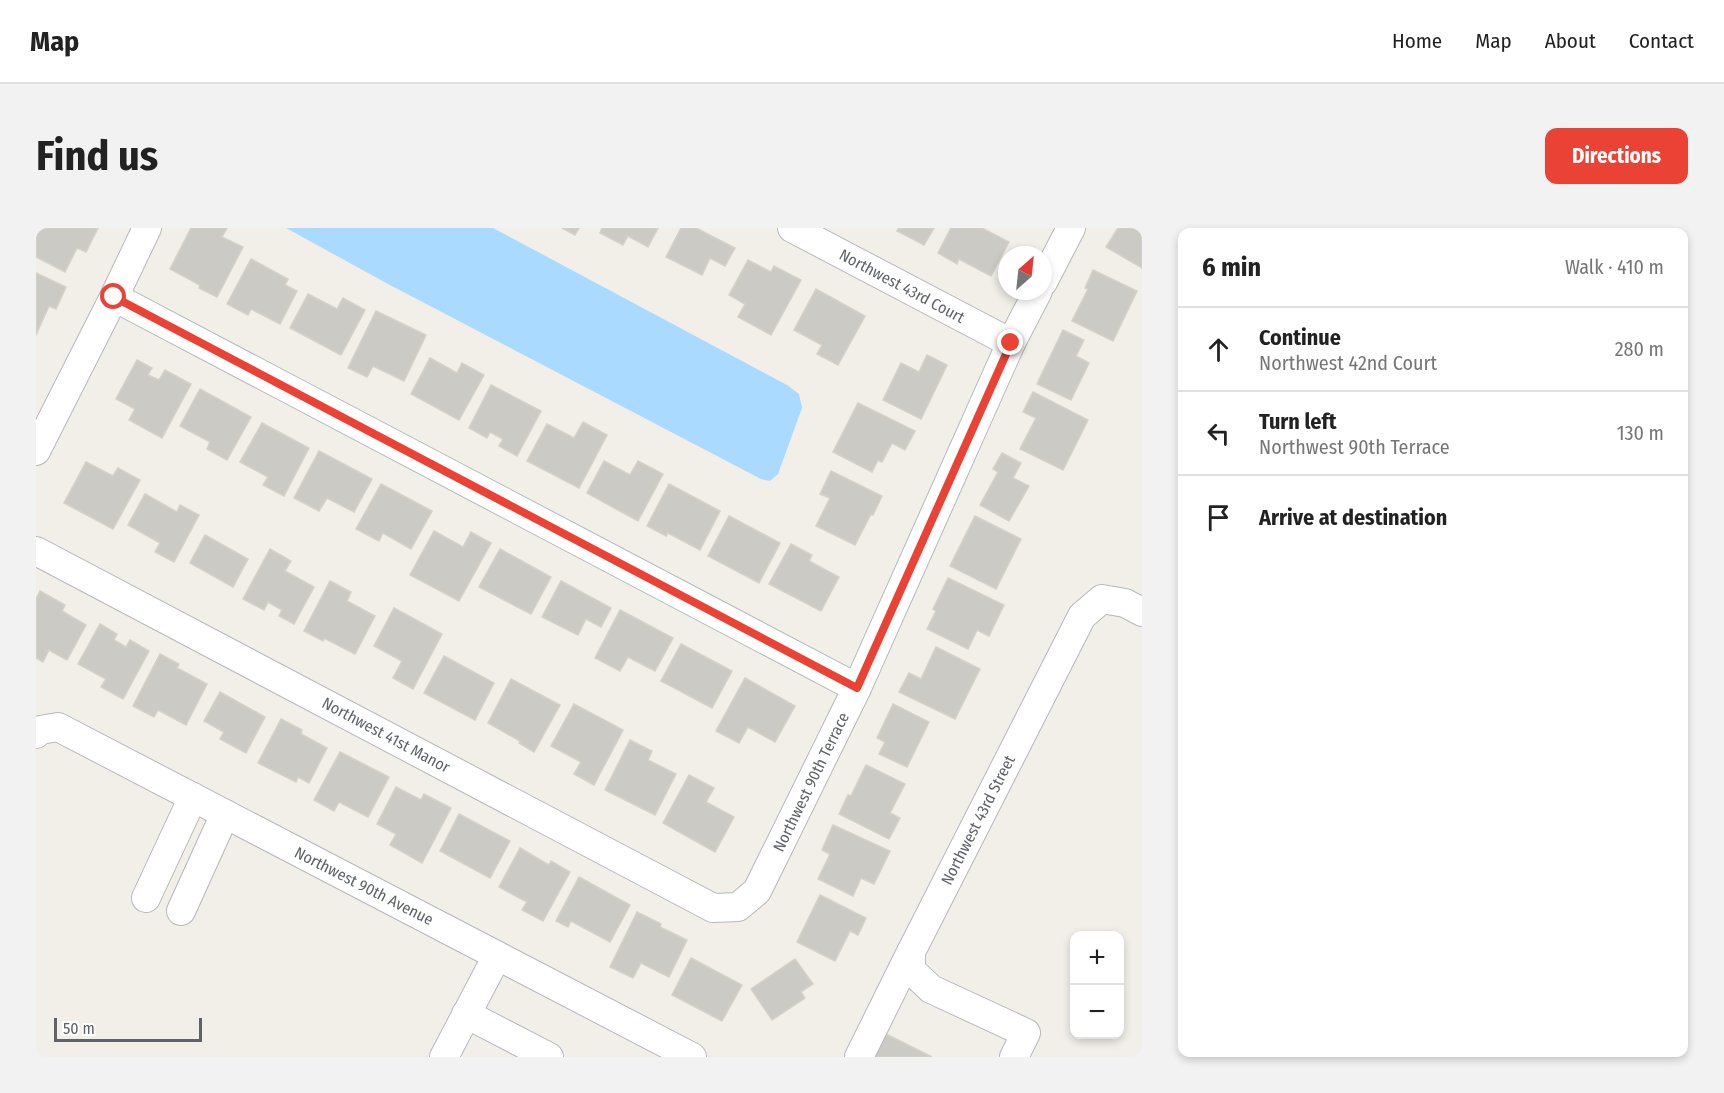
<!DOCTYPE html>
<html lang="en">
<head>
<meta charset="utf-8">
<style>
	:root { --surface:#fff; --page:#f2f2f2; --text:#222; --muted:#767676; --line:#e0e0e0; --accent:#ea4335 }
	body { margin:0; font-family:"Fira Sans Condensed",sans-serif; background:var(--page); color:var(--text) }
	.controls { position:absolute; right:18px; bottom:18px; display:grid; overflow:hidden; border-radius:12px; box-shadow:0 3px 9px #0003 }
	.controls button { width:54px; height:54px; display:grid; place-items:center; padding:0; border:0; border-bottom:2px solid var(--line); background:var(--surface); color:var(--text); font:30px sans-serif }
	.compass { position:absolute; left:962px; top:18px; width:54px; height:54px; border-radius:50%; background:var(--surface); box-shadow:0 3px 9px #0003; rotate:27deg }
	.scale { position:absolute; left:18px; bottom:15px; width:148px; box-sizing:border-box; padding-left:6px; border:3px solid #5f6368; border-top:0; font-size:16px; line-height:21px; white-space:nowrap; color:#5f6368; -webkit-text-stroke:4px #fff; paint-order:stroke }
	.stop { position:absolute; width:18px; height:18px; margin:-14px; border:4px solid #ea4335; border-radius:50%; background:#fff }
	.stop.end { background:#ea4335; border-color:#fff; box-shadow:0 2px 6px #0008 }
	.list { margin:0; padding:0; list-style:none }
	h2 { display:flex; justify-content:space-between; align-items:center; height:78px; margin:0; padding:0 24px; font-size:26px }
	h2 small { font-size:20px; font-weight:400; color:var(--muted) }
	.list li { display:grid; grid-template-columns:39px 1fr auto; gap:18px; align-items:center; box-sizing:border-box; height:84px; padding:0 24px; border-top:2px solid var(--line) }
	.list b { display:block; font-size:22px; white-space:nowrap }
	.list p { margin:0; font-size:20px; white-space:nowrap; color:var(--muted) }
	.list em { font-size:20px; font-style:normal; color:var(--muted) }
	.icon { flex:none; width:33px; height:33px; fill:none; stroke:currentColor; stroke-width:2; stroke-linecap:round; stroke-linejoin:round }
	.map { position:relative; flex:none; width:1106px; height:829px; overflow:hidden; border-radius:12px }
	header { display:flex; align-items:center; gap:36px; box-sizing:border-box; height:84px; padding:0 30px; background:var(--surface); border-bottom:2px solid var(--line) }
	header strong { font-size:28px }
	nav { display:flex; gap:33px; margin-inline-start:auto; font-size:21px }
	.intro { display:flex; align-items:center; justify-content:space-between; box-sizing:border-box; height:144px; padding:0 36px }
	h1 { margin:0; font-size:42px }
	.button { padding:15px 27px; border-radius:12px; background:var(--accent); color:#fff; font-size:21px; font-weight:700 }
	main { display:flex; gap:36px; padding:0 36px }
	aside { flex:1; background:var(--surface); border-radius:12px; box-shadow:0 3px 9px #0003 }
	.map>svg:first-child { display:block }
	.water { fill:#aadaff }
	.building { fill:#cccac5; stroke:#d6d1c6; stroke-width:1.5 }
	.lines { fill:none; stroke-linecap:round; stroke-linejoin:round }
	.minor-casing { stroke:#b5b8bc; stroke-width:30 }
	.minor { stroke:#fff; stroke-width:28 }
	.route { stroke:#ea4335; stroke-width:8 }
	.labels { text-anchor:middle; dominant-baseline:central; stroke-width:6; stroke-linejoin:round; paint-order:stroke }
	.street-label { font-size:16px; fill:#5f6368; stroke:#fff }
</style>
</head>
<body>
<header>
<strong>Map</strong>
<nav><a>Home</a><a>Map</a><a>About</a><a>Contact</a></nav>
</header>
<div class="intro"><h1>Find us</h1><a class="button">Directions</a></div>
<main>
<div class="map">
<svg width="1106" height="829" viewBox="0 0 1106 829">
	<rect width="100%" height="100%" fill="#f1efe8"/>
	<!-- water -->
	<path class="water" d="M250 0H457L751 157 763 166 766 180 742 246 734 253 725 251 352 56Z"/>
	<!-- building -->
	<g class="building">
		<path d="M0 0H62L50 24 41 20 29 44 0 29Z"/>
		<path d="M155 0H191L186 9 207 19 181 69 163 60 164 57 134 41Z"/>
		<path d="M526 0H543L539 7Z"/>
		<path d="M566 0H622L612 19 592 8 587 17 564 5Z"/>
		<path d="M645 0H660L699 20 689 38 674 30 666 47 630 29Z"/>
		<path d="M863 0H898L888 17 861 3Z"/>
		<path d="M915 0H946L973 14 955 48 923 31 921 36 902 25Z"/>
		<path d="M1082 0H1106V40L1070 19Z"/>
		<path d="M215 31 252 51 249 57 261 63 244 96 215 81 212 87 191 76Z"/>
		<path d="M712 32 735 44 738 38 765 52 735 107 702 89 709 76 693 67Z"/>
		<path d="M1057 42 1101 63 1077 113 1036 93 1052 61 1049 60Z"/>
		<path d="M0 45 30 59 20 81 13 78 0 107Z"/>
		<path d="M780 61 829 88 802 137 781 126 786 117 758 102Z"/>
		<path d="M272 66 301 81 307 70 329 82 305 127 254 100Z"/>
		<path d="M340 83 390 107 368 153 337 138 331 149 312 140Z"/>
		<path d="M1027 102 1048 112 1040 128 1053 135 1035 172 1001 156Z"/>
		<path d="M891 127 911 137 885 191 847 172 865 135 883 144Z"/>
		<path d="M394 130 421 145 426 135 448 147 423 192 375 166Z"/>
		<path d="M101 132 116 140 112 147 123 152 129 142 155 156 126 210 93 192 99 181 80 171Z"/>
		<path d="M455 157 505 183 481 228 463 218 467 211 454 204 451 210 433 200Z"/>
		<path d="M164 161 215 189 191 232 171 221 174 214 144 198Z"/>
		<path d="M997 164 1052 192 1027 242 984 221 1000 190 987 184Z"/>
		<path d="M822 175 879 203 869 222 856 215 846 234 842 232 836 244 797 224Z"/>
		<path d="M547 194 571 207 543 260 491 233 511 196 538 210Z"/>
		<path d="M226 195 273 220 248 268 227 257 232 249 204 234Z"/>
		<path d="M283 223 336 251 318 284 291 270 283 283 258 270Z"/>
		<path d="M966 225 985 235 977 250 993 258 973 293 944 277 962 244 957 241Z"/>
		<path d="M568 233 594 247 602 233 627 246 602 293 551 265Z"/>
		<path d="M50 234 77 248 82 240 104 252 77 301 28 275Z"/>
		<path d="M795 243 846 268 837 287 835 286 819 317 780 298 794 270 784 266Z"/>
		<path d="M345 256 396 283 375 321 347 305 343 313 320 301Z"/>
		<path d="M633 256 684 283 664 322 632 305 630 308 611 298Z"/>
		<path d="M109 266 141 284 144 277 163 287 138 334 119 324 124 315 92 297Z"/>
		<path d="M693 288 744 315 723 355 672 328Z"/>
		<path d="M939 288 985 311 960 361 914 338Z"/>
		<path d="M398 303 427 319 435 304 455 315 423 373 374 347Z"/>
		<path d="M169 307 212 331 197 359 154 335Z"/>
		<path d="M755 316 776 327 773 333 803 349 785 383 733 356Z"/>
		<path d="M234 321 255 333 249 343 278 359 258 396 243 388 246 382 232 374 228 382 207 371Z"/>
		<path d="M464 321 515 349 495 386 443 359Z"/>
		<path d="M912 350 968 377 953 408 941 402 932 421 891 401 900 383 897 381Z"/>
		<path d="M294 353 315 364 311 373 339 388 319 426 288 410 287 413 268 403Z"/>
		<path d="M525 353 575 380 565 399 550 391 542 407 506 389Z"/>
		<path d="M4 363 29 377 26 383 50 397 31 432 13 422 7 434 0 430V371Z"/>
		<path d="M358 380 406 406 377 461 357 450 366 433 338 418Z"/>
		<path d="M584 382 637 410 619 443 592 429 584 443 559 430Z"/>
		<path d="M64 396 81 406 78 412 90 419 94 412 113 423 87 471 65 459 70 451 42 436Z"/>
		<path d="M645 416 696 443 676 480 625 453Z"/>
		<path d="M900 419 944 441 919 491 863 464 873 445 885 451Z"/>
		<path d="M124 426 143 436 141 440 171 456 150 497 122 482 118 489 97 478Z"/>
		<path d="M408 428 458 455 439 492 388 465Z"/>
		<path d="M709 450 759 478 739 514 712 499 703 515 680 503Z"/>
		<path d="M475 451 524 477 498 524 483 515 484 513 452 495Z"/>
		<path d="M184 464 229 489 210 525 184 511 188 504 168 493Z"/>
		<path d="M538 476 587 502 558 557 538 546 545 534 515 518Z"/>
		<path d="M857 476 893 494 871 539 843 526 849 514 841 510Z"/>
		<path d="M245 491 266 502 265 506 291 520 273 555 262 549 260 554 222 535Z"/>
		<path d="M594 512 616 523 612 532 640 546 619 587 569 562Z"/>
		<path d="M304 524 353 549 332 589 303 574 298 583 278 572Z"/>
		<path d="M830 537 869 556 854 585 864 590 853 611 803 586 812 567 815 568Z"/>
		<path d="M653 547 678 560 670 574 698 589 679 624 627 595Z"/>
		<path d="M360 559 385 572 388 566 415 580 386 635 354 617 360 606 341 596Z"/>
		<path d="M423 586 474 613 454 650 404 623Z"/>
		<path d="M797 597 854 623 838 656 825 650 817 668 782 651 794 626 786 622Z"/>
		<path d="M484 620 513 637 515 633 534 644 507 693 486 682 491 674 463 659Z"/>
		<path d="M543 649 594 677 574 714 535 693 532 699 520 693Z"/>
		<path d="M784 667 830 690 822 707 814 703 799 733 761 714Z"/>
		<path d="M601 684 625 696 624 699 651 712 633 749 605 735 597 750 574 739Z"/>
		<path d="M655 730 706 757 686 793 636 767Z"/>
		<path d="M759 731 777 756 765 764 769 770 736 792 715 761Z"/>
		<path d="M846 804 896 829H834Z"/>
	</g>
	<g class="lines">
		<!-- minor casing -->
		<g class="minor-casing">
			<g id="minor">
				<path d="M756 0 975 115"/>
				<path d="M1007 54 1035 0"/>
				<path d="M78 69 821 460"/>
				<path d="M0 223 78 69 111 0"/>
				<path d="M0 323 677 680 702 679 721 663 821 460 975 115 1002 63"/>
				<path d="M0 506 4 502 22 499 656 829"/>
				<path d="M110 670 157 569"/>
				<path d="M145 683 189 586"/>
				<path d="M430 786 513 829"/>
				<path d="M408 829 461 728"/>
				<path d="M823 829 875 724"/>
				<path d="M978 829 990 805 895 761 875 742V724L1046 388 1066 371 1089 375 1106 384"/>
			</g>
		</g>
		<!-- minor -->
		<use href="#minor" class="minor"/>
	</g>
	<g class="lines">
		<!-- route -->
		<path class="route" d="M78 69 821 460 975 115"/>
	</g>
	<g class="labels">
		<!-- street labels -->
		<g class="street-label">
			<text transform="translate(866 58) rotate(28)">Northwest 43rd Court</text>
			<text transform="translate(350 507) rotate(28)">Northwest 41st Manor</text>
			<text transform="translate(775 554) rotate(-64)">Northwest 90th Terrace</text>
			<text transform="translate(942 592) rotate(-63)">Northwest 43rd Street</text>
			<text transform="translate(328 658) rotate(27)">Northwest 90th Avenue</text>
		</g>
	</g>
</svg>
<div class="controls">
<button>+</button>
<button>−</button>
</div>
<svg class="compass" viewBox="-18 -18 36 36"><path d="M0-13l5 13h-10z" fill="#e53935"/><path d="M0 13l5-13h-10z" fill="#767676"/></svg>
<div class="scale">50 m</div>
<div class="stop" style="left:78px;top:69px"></div>
<div class="stop end" style="left:975px;top:115px"></div>
</div>
<aside>
<h2>6 min<small>Walk · 410 m</small></h2>
<ul class="list">
<li><svg class="icon" aria-label="ahead" viewBox="0 0 24 24"><path d="M12 20V5M6 11l6-6 6 6"/></svg><div><b>Continue</b><p>Northwest 42nd Court</p></div><em>280 m</em></li>
<li><svg class="icon" aria-label="left" viewBox="0 0 24 24"><path d="M17 20v-9H6M10 6l-5 5 5 5"/></svg><div><b>Turn left</b><p>Northwest 90th Terrace</p></div><em>130 m</em></li>
<li><svg class="icon" aria-label="arrive" viewBox="0 0 24 24"><path d="M6 21V4h12l-3 4 3 4H6"/></svg><div><b>Arrive at destination</b></div></li>
</ul>
</aside>
</main>
</body>
</html>
